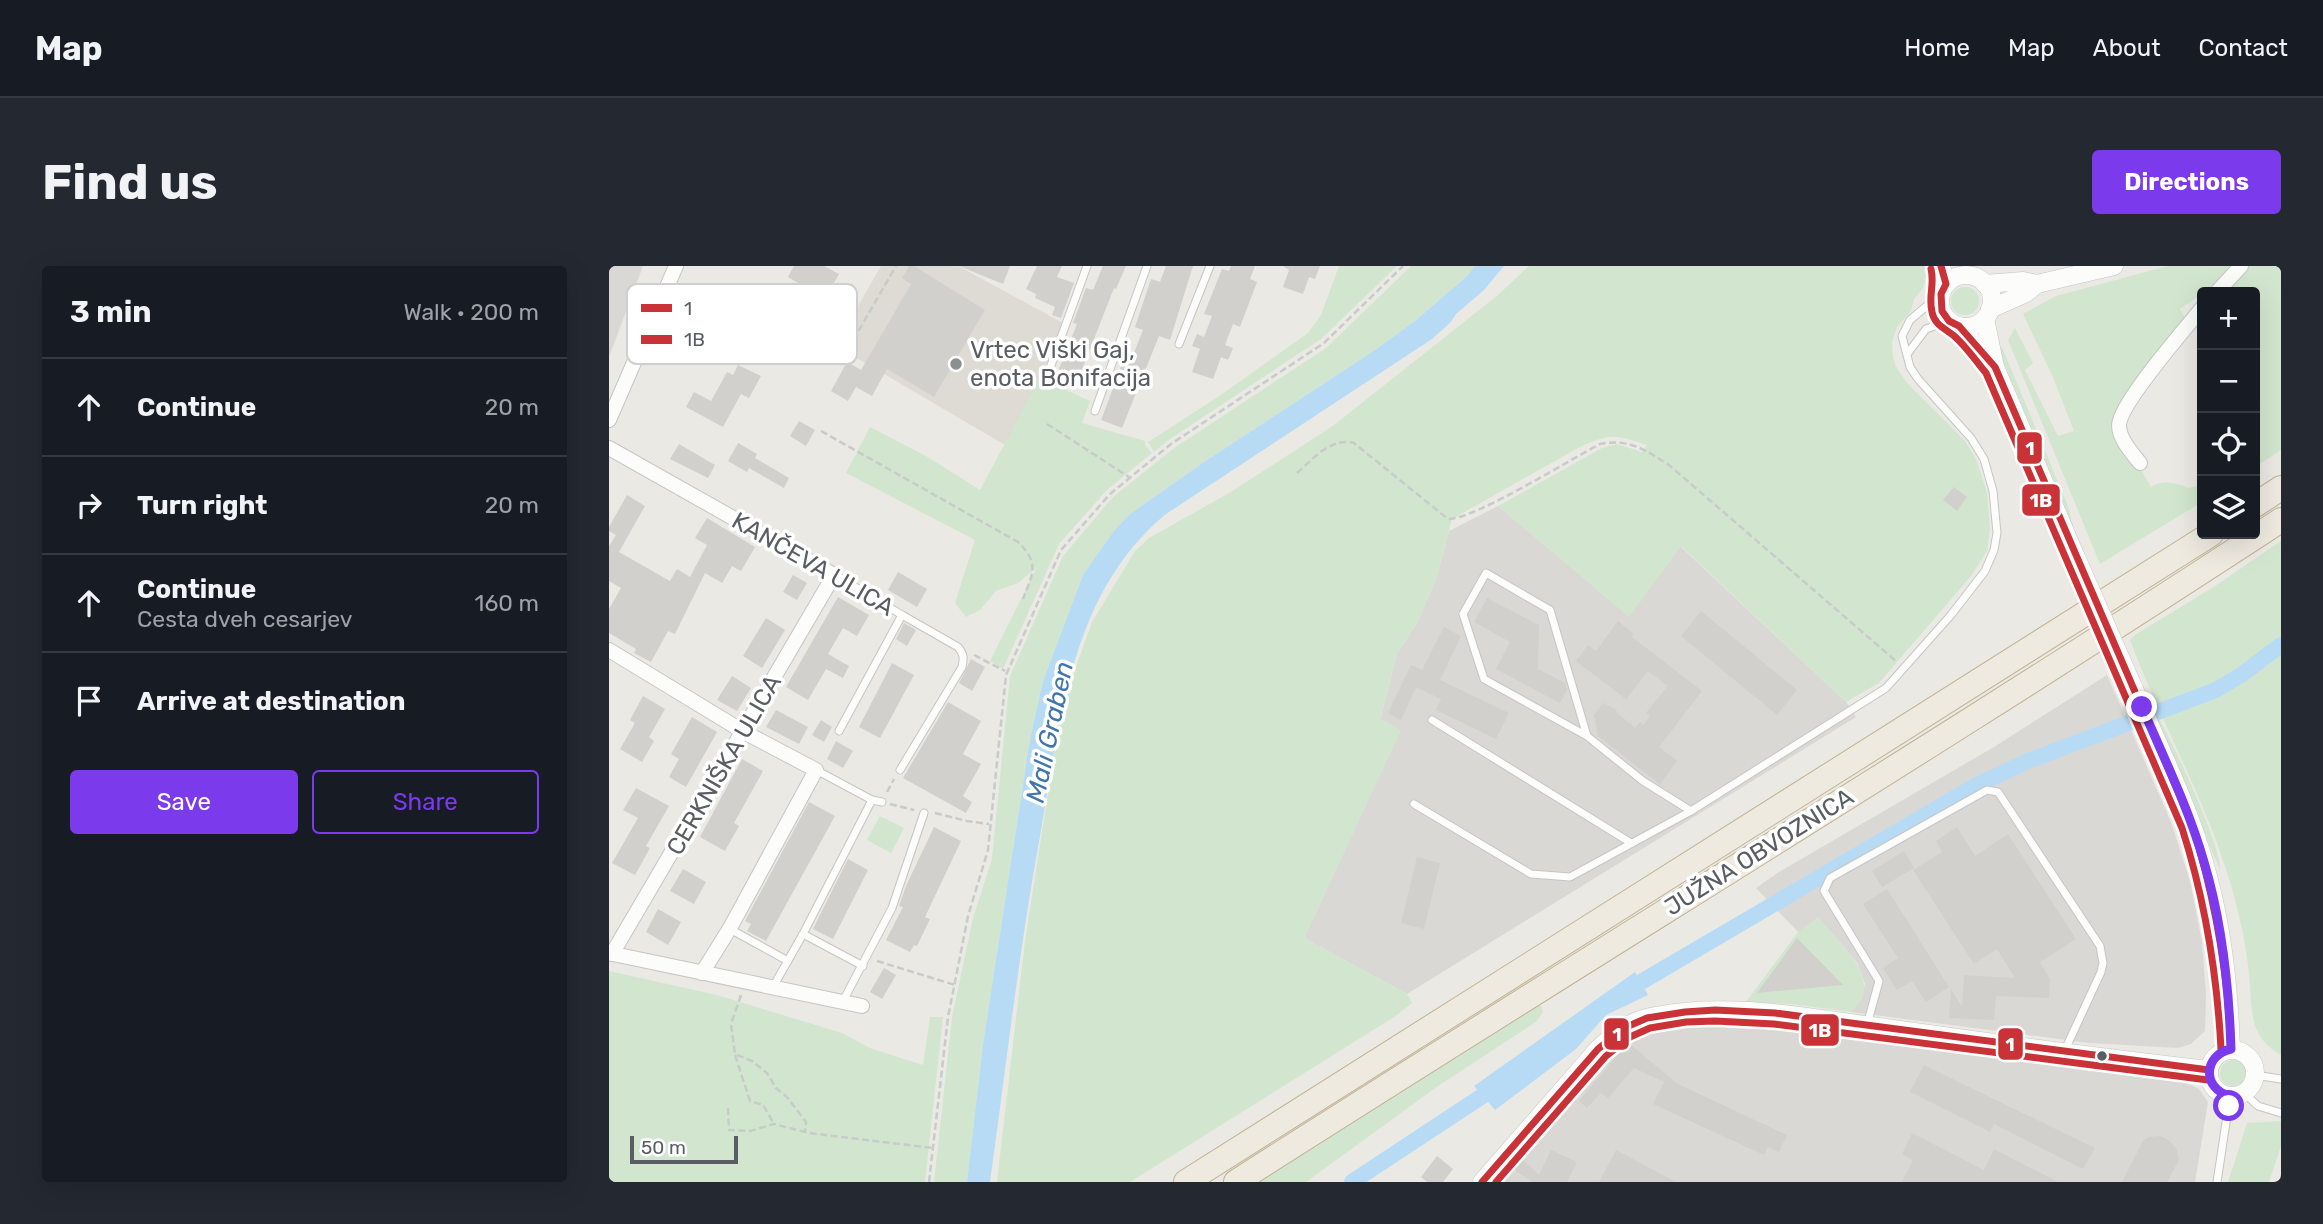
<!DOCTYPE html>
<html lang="en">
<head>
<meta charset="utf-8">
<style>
	:root { --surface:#171b24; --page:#242831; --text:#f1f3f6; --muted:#9ea1a6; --line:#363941; --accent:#7c3aed }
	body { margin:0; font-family:Rubik,sans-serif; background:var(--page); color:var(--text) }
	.controls { position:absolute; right:21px; top:21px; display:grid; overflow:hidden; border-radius:7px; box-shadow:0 7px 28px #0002 }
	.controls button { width:63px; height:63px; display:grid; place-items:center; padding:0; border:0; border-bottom:2px solid var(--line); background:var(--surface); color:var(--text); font:35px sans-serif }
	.scale { position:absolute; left:21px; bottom:18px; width:108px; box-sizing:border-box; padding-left:7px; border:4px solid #5a5e62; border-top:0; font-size:19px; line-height:24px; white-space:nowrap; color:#5a5e62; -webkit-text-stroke:5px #fff; paint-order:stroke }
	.stop { position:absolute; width:21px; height:21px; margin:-16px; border:5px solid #7c3aed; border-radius:50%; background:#fff }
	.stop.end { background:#7c3aed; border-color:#fff; box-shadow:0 2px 7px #0008 }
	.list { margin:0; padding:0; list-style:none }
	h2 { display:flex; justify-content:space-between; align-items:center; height:91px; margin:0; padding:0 28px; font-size:30px }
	h2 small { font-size:23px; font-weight:400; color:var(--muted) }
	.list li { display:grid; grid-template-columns:46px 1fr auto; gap:21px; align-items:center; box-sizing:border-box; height:98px; padding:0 28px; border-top:2px solid var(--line) }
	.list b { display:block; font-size:26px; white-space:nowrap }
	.list p { margin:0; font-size:23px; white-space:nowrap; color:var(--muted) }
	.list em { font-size:23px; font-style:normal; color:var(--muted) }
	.actions { display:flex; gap:14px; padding:21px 28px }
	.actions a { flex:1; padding:16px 0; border:2px solid var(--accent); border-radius:7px; text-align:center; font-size:24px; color:var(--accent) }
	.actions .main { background:var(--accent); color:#fff }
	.icon { flex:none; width:38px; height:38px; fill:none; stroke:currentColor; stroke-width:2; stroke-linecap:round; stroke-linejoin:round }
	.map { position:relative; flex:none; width:1672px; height:916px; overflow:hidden; border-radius:7px }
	header { display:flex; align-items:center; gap:42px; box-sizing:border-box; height:98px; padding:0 35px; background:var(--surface); border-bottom:2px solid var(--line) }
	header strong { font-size:33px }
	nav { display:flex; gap:38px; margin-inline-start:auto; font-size:24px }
	.intro { display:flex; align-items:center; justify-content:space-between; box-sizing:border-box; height:168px; padding:0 42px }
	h1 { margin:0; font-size:49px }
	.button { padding:18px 32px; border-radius:7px; background:var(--accent); color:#fff; font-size:24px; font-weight:700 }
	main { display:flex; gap:42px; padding:0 42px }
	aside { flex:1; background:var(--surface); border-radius:7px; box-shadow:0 7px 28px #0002 }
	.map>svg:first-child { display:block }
	.industrial { fill:#dad8d4 }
	.education { fill:#dddbd4 }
	.green { fill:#d2e6cf }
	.water { fill:#b8dbf5 }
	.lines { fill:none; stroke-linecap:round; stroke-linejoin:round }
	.canal { stroke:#b8dbf5; stroke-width:16 }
	.building { fill:#d1d0cd }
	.service-casing { stroke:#c5c5c5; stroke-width:9 }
	.minor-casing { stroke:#c5c5c5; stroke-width:16 }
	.tertiary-casing { stroke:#c5c5c5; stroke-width:19 }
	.motorway-casing { stroke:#c0b293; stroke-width:26 }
	.path { stroke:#c7cbc9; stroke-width:2.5; stroke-dasharray:7 3.5; stroke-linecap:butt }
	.service { stroke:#fcfcfb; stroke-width:7 }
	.minor { stroke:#fcfcfb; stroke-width:14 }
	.tertiary { stroke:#fcfcfb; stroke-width:18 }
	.motorway { stroke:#eeeae0; stroke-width:24 }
	.tertiary-bridge-casing { stroke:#c5c5c5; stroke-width:19; stroke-linecap:butt }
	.tertiary-bridge { stroke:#fcfcfb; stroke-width:18 }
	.bus-1-casing { stroke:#fff; stroke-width:12 }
	.bus-2-casing { stroke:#fff; stroke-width:12 }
	.bus-1 { stroke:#c93337; stroke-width:7 }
	.bus-2 { stroke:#c93337; stroke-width:7 }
	.route { stroke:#7c3aed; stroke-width:9 }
	.poi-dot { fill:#8c8f90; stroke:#fff; stroke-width:2.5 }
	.bus-dot { fill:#5a5e62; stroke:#fff; stroke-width:2.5 }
	.labels { text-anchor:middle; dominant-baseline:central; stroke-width:7; stroke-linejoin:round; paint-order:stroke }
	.poi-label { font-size:24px; fill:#5a5e62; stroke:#fff; text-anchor:start }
	.street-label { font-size:24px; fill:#5a5e62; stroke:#fff }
	.water-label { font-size:26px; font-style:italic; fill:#4176ad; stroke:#fff }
	.key { fill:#fff; stroke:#cecfd0; stroke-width:2 }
	.key-label { font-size:19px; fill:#5a5e62 }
	.line-badge { stroke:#fff; stroke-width:2.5 }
	.badge-label { font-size:19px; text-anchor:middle; font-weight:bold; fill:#fff }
</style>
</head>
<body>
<header>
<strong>Map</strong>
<nav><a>Home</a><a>Map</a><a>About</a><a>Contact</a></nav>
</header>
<div class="intro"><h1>Find us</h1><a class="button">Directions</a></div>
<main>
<aside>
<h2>3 min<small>Walk · 200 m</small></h2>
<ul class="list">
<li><svg class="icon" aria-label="ahead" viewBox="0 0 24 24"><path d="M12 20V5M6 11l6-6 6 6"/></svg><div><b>Continue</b></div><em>20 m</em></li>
<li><svg class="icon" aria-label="right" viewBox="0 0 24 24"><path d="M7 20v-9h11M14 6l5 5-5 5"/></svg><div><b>Turn right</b></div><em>20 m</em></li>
<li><svg class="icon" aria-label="ahead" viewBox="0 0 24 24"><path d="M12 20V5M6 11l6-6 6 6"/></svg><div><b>Continue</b><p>Cesta dveh cesarjev</p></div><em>160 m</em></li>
<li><svg class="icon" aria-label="arrive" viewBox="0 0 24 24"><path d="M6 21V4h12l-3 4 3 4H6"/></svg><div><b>Arrive at destination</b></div></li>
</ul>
<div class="actions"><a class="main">Save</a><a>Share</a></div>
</aside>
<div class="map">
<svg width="1672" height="916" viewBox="0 0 1672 916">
	<rect width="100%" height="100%" fill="#eae9e4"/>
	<!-- industrial -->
	<g class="industrial">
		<path d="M0 0H34L0 91Z"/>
		<path d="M889 240 1020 350 1071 280 1237 436 1247 451 798 728 695 672 791 465 771 454 788 388 808 357 828 310 840 265Z"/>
		<path d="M1498 409 1562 556 1581 615 1593 676 1597 729 1596 765 1582 778 1569 782 1480 777 1242 746 1252 733 1256 718 1248 697 1209 652 1189 666 1147 622 1170 606 1385 481Z"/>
		<path d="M1101 754 1184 760 1251 771 1457 797 1577 817 1590 823 1599 836 1586 916H885L1015 772 1042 761Z"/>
	</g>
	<!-- education -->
	<path class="education" d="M272 0H349L454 57 431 112 396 179 234 84 248 58 241 54Z"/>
	<!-- green -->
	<g class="green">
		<path d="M730 0H788L712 73 558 175 545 186 539 176 609 131 699 67 712 49Z"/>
		<path d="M802 0H866L858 10 806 55 766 84 595 196 521 248 474 309 434 415 421 473 374 778 358 916H325L343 751 364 652 383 593 401 410 454 290 504 231 565 182 717 82Z"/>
		<path d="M920 0H1315L1317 11 1314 22 1305 33 1302 45 1288 61 1283 76 1284 92 1287 101 1298 117 1356 175 1367 193 1378 226 1381 263 1378 285 1362 310 1270 417 1237 436 1072 280 1020 351 889 240 993 182 1008 178 1033 186 1038 179C1004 168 1002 167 969 182L843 253 828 310 808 357 788 388 771 453 792 464 695 672 798 728 803 737 785 751 521 916H388L416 675 447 476 456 432 483 356 526 285 540 272 622 226 725 159 889 29Z"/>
		<path d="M1559 0H1619L1621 2 1597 25 1571 43 1576 52 1526 120 1513 170 1542 221C1553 214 1568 216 1579 222L1593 219V236L1491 298 1399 74 1406 62 1424 97 1416 104 1449 170 1465 165 1443 109 1414 48 1447 30Z"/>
		<path d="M1641 0H1672V184L1646 201V144L1652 139 1646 131V26H1616Z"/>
		<circle cx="1356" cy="35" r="14"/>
		<path d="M1393 81 1459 240 1464 260 1389 83Z"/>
		<path d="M1366 93 1402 163 1449 269 1436 250 1379 122 1363 94Z"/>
		<path d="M431 112 481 135 473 157 536 175V179L543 187 498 224 450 278 394 403 381 395 428 301 409 317 387 325 371 344 357 351 346 337 366 274 237 207 261 161 317 190 371 224Z"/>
		<path d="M1672 275V789C1643 772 1643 752 1641 721 1640 702 1637 682 1633 663 1612 559 1558 472 1521 374L1526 369 1606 320Z"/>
		<path d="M1541 437C1558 463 1612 578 1611 604Z"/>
		<path d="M1527 448C1553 509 1584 570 1599 635 1608 675 1610 718 1610 759L1607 757C1605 699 1599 642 1582 587 1566 540 1538 497 1527 448Z"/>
		<path d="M271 550 295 562 282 587 258 574Z"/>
		<path d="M1209 651C1225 670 1265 706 1253 733 1250 737 1245 742 1242 746L1182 738 1137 736 1189 666Z"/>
		<path d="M0 705 108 729 233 767 261 782 314 799 321 751H334L316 916H0Z"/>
		<path d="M924 735 932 740 934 746 927 756 829 820 697 916H643Z"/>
		<circle cx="1624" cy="807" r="13"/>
		<path d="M1672 855V880L1660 916H1619L1638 857Z"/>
	</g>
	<!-- water -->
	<g class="water">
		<path d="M866 0H895L875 24 847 48 842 56 823 73 557 248C461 327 451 456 431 570 410 685 397 801 381 916H358L374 778 421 473 434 415 474 309 505 265 521 248 595 196 766 84 806 55 858 10Z"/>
		<path d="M1026 706 1039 729 997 749 967 783 886 844 865 820Z"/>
	</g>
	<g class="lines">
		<!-- canal -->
		<g class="canal">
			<path d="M1016 728 1032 716 1366 520 1419 495 1607 424 1632 409 1672 379"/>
			<path d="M743 916 890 819"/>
		</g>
	</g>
	<!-- building -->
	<g class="building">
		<path d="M185 0H215L230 8 216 33 179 11Z"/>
		<path d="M300 0H305L376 44 325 131 278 103 263 130 247 121 239 135 222 125 238 96 252 104 302 18 293 12Z"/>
		<path d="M350 0H401L394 18Z"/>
		<path d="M428 0H453L448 11 465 17 452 52 443 49 446 41 426 32 427 28 417 23Z"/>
		<path d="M494 0H517L507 23 505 22 470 111 450 103 468 58 464 57 477 22 484 24Z"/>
		<path d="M557 0H584L561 74 550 70 513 162 492 154 516 91 522 94 534 64 526 61 542 13 551 16Z"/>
		<path d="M622 0H646L641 13 648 16 631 61 624 58 616 79 624 82 619 94 612 91 604 113 583 106 591 83 583 80 588 68 595 71 603 50 595 48 613 3 620 5Z"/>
		<path d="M674 0H711L706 13 700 11 694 28 674 21 680 4Z"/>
		<path d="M129 99 152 110 140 132 132 128 114 161 77 141 85 126 102 135 118 106 124 109Z"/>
		<path d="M190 155 206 164 197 180 181 170Z"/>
		<path d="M129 177 148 188 146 192 180 212 175 222 140 202 138 206 119 195Z"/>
		<path d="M70 178 106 199 99 212 61 193Z"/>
		<path d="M1345 221 1358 231 1348 245 1334 234Z"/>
		<path d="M18 229 36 240 10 286 61 315 68 303 81 311 98 279 86 272 98 252 146 281 132 305 123 300 113 317 96 307 66 368 59 365 42 396 25 387 27 383 0 367V343L12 322 0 315V280L7 269 0 265V261Z"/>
		<path d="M289 306 318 323 308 341 279 324Z"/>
		<path d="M184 309 198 317 188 334 174 326Z"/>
		<path d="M229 331 260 349 248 370 234 362 219 388 240 400 234 412 217 403 199 434 177 421Z"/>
		<path d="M878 332 930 359 929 403 956 417 958 424 951 437 887 403 901 376 865 356Z"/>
		<path d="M1092 345 1188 424 1168 449 1072 370Z"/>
		<path d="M157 352 176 364 153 402 134 390Z"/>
		<path d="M1009 355 1025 368 1023 371 1093 425 1050 481 1068 495 1051 518 989 470 985 449 994 437 1008 444 1007 446 1026 462 1031 456 1035 459 1041 450 1037 447 1059 420 1039 405 1017 433 967 395 979 379 987 385Z"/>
		<path d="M295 357 307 364 298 380 287 373Z"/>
		<path d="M835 361 852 370 831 414 900 447 887 473 827 444 832 433 807 421 792 454 779 447 802 399 813 404Z"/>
		<path d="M362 393 376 401 363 425 350 417Z"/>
		<path d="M283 397 305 409 271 472 250 461Z"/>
		<path d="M123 410 142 422 128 445 108 434Z"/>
		<path d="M34 430 56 443 40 471 45 475 33 496 11 483 26 457 21 454Z"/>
		<path d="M339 436 372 455 354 488 372 498 354 530 363 536 357 547 294 512Z"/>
		<path d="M167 444 199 461 190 478 157 461Z"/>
		<path d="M83 451 108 466 77 521 60 511 70 493 62 488Z"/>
		<path d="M212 454 223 461 215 476 203 469Z"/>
		<path d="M227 475 244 485 234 502 218 493Z"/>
		<path d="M133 493 154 505 125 557 130 560 116 585 91 571Z"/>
		<path d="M27 522 60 540 37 580 41 582 26 609 3 597 29 552 14 544Z"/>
		<path d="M200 536 226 550 157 675 138 665 142 658 136 655Z"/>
		<path d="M325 561 352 575 316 651 321 653 308 680 305 679 301 686 277 674 294 641 290 640 297 620Z"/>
		<path d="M1348 561 1366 590 1399 568 1467 673 1431 696 1441 713 1440 732 1387 730 1385 754 1340 752 1342 723 1353 741 1355 709 1406 712 1388 683 1365 698 1304 604 1333 586 1327 575Z"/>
		<path d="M1295 585 1305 602 1273 621 1263 605Z"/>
		<path d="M808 591 831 597 815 663 792 657Z"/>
		<path d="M239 593 259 604 224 673 204 663Z"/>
		<path d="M74 603 97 616 85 638 61 625Z"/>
		<path d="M1278 623 1340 721 1317 736 1303 715 1288 724 1274 702 1289 692 1254 638Z"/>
		<path d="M49 643 72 656 59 679 37 666Z"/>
		<path d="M1188 672 1234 719 1148 727Z"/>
		<path d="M275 702 287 709 273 733 261 726Z"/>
		<path d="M1021 778 1069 818 1178 869 1170 886 1159 881 1155 889 1044 838 1055 816 1025 802 999 832 992 827 978 842 970 835 1011 786 1013 787Z"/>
		<path d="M1315 799 1486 882 1474 903 1385 858 1381 866 1301 826Z"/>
		<path d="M1303 867 1375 904 1385 883 1449 916H1293L1304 894 1293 888Z"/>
		<path d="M1551 870 1560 874 1568 884 1570 894 1558 916H1513L1534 875 1540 871Z"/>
		<path d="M942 884 968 896 958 916H923L904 903 913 893 930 909Z"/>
		<path d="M1007 884 1067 916H990Z"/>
		<path d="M828 890 844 903 834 916H818L812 911Z"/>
	</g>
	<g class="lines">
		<!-- service casing -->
		<g class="service-casing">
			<g id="service">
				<path d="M570 78 601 0"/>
				<path d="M1299 87 1317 63 1340 55"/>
				<path d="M441 102 478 0"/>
				<path d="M486 145 538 0"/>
				<path d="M226 309 293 349 230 465"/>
				<path d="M823 454 1022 577"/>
				<path d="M978 470 941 344 877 307 854 348 875 413 978 470 1034 515 1082 545"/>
				<path d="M207 504 263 534 273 536"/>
				<path d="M291 504 353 401C355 392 355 388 349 381L293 349"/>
				<path d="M805 538 922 608 961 611 1082 545 1277 422 1342 349 1376 305 1385 284 1388 267 1384 225 1375 193 1362 172 1309 113 1301 101 1293 70 1301 54 1332 28"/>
				<path d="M121 663 179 695"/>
				<path d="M194 668 254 700"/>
				<path d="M164 721 194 668 263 534"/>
				<path d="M234 735 283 642 315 547"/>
				<path d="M1258 759 1270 715 1215 625 1221 612 1378 524 1389 526 1491 680 1494 697 1492 706 1455 786"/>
				<path d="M1646 809 1672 813"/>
				<path d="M1635 827 1649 840 1672 847"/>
				<path d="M1608 916 1621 830"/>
			</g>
		</g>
		<!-- minor casing -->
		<g class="minor-casing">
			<g id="minor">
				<path d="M1608 26 1632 0"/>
				<path d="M0 154 67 0"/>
				<path d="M0 182 225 309 3 688"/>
				<path d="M1531 197C1523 187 1510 173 1510 159 1511 137 1577 62 1593 42"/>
				<path d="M0 384 135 466 207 504 121 662 93 707"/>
				<path d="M0 687 253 740"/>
			</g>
		</g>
		<!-- tertiary casing -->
		<g class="tertiary-casing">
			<g id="tertiary">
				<path d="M1332 0 1337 18"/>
				<circle cx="1357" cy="35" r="26"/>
				<path d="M1376 18 1414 15 1428 18 1505 0"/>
				<path d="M1381 43 1417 27 1428 18"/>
				<path d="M1376 53 1386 101 1463 282"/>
				<path d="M1350 60 1386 101"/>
				<path d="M1533 441C1555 492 1580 543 1595 596 1613 656 1620 721 1622 783"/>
				<circle cx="1623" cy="807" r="23"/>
				<path d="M873 916 989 783C1007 766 1022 754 1047 750 1125 735 1207 753 1284 763 1390 778 1495 792 1600 804"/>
			</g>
		</g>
		<!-- motorway casing -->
		<g class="motorway-casing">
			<g id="motorway">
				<path d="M1646 239 1672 222"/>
				<path d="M577 916 1602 268"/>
				<path d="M627 916C974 694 1327 480 1672 254"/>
			</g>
		</g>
		<!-- path -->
		<g class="path">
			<path d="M239 83 287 0"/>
			<path d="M438 158 520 211"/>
			<path d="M212 165 409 276C431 298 424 307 414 333"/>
			<path d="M688 207C704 193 722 171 745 177L839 253C864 254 962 193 991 178 1020 172 1036 184 1060 199L1288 396"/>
			<path d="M365 389 396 405"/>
			<path d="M278 526 285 513"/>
			<path d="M281 538 305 544"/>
			<path d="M326 547 358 555 380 558"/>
			<path d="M268 695 346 719"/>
			<path d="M132 729 122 758 126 788 143 795 158 807 167 822 178 831 197 856 196 865"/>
			<path d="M126 789 141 835 154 839 165 858"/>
			<path d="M119 842 120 864 141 865 165 858 200 867 324 882"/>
			<path d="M320 916 339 751 359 650 379 584 397 409 452 284 501 228 562 178 715 77 794 0"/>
		</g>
		<!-- service -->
		<use href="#service" class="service"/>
		<!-- minor -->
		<use href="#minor" class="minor"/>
		<!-- tertiary -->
		<use href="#tertiary" class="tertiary"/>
		<!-- motorway -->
		<use href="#motorway" class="motorway"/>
		<!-- tertiary-bridge casing -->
		<g class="tertiary-bridge-casing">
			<path id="tertiary-bridge" d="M1463 282 1533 441"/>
		</g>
		<!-- tertiary-bridge -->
		<use href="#tertiary-bridge" class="tertiary-bridge"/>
		<!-- bus-1 casing -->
		<g class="bus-1-casing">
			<g id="bus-1">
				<path d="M1332 0 1337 18 1332 28 1333 45 1340 55 1350 60 1386 101 1583 558C1606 632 1619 706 1622 783"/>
				<path d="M873 916 989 783 1015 762 1038 752 1076 746 1106 744 1166 747 1600 804"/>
			</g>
		</g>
		<!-- bus-2 casing -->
		<g class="bus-2-casing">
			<g id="bus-2">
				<path d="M1322 3C1326 19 1319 29 1323 46 1325 58 1335 62 1344 69 1356 79 1367 95 1377 107L1573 562C1596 634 1608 707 1612 783"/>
				<path d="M887 916 997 790 1021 771 1041 762 1077 756 1106 755 1165 758 1599 814"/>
			</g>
		</g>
		<!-- bus-1 -->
		<use href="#bus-1" class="bus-1"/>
		<!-- bus-2 -->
		<use href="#bus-2" class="bus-2"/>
	</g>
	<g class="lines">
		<!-- route -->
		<path class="route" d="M1533 441C1555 492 1580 543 1595 596 1613 656 1620 721 1622 783 1594 789 1593 823 1621 830L1620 840"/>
	</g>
	<!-- markers -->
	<circle class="poi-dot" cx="347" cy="98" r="7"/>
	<circle class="bus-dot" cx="1493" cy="790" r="6"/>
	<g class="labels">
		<!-- poi labels -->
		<g class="poi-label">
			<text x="361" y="84">Vrtec Viški Gaj,<tspan x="361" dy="28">enota Bonifacija</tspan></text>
		</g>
		<!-- street labels -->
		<g class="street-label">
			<text transform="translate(204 298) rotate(30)">KANČEVA ULICA</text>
			<text transform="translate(115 499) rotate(-60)">CERKNIŠKA ULICA</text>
			<text transform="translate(1150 586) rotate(-32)">JUŽNA OBVOZNICA</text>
		</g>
		<!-- water labels -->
		<g class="water-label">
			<text transform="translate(441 466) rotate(-78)">Mali Graben</text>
		</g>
	</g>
	<!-- legend -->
	<rect x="18" y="18" width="230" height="80" rx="10" class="key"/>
	<rect x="32" y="38" width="31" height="8" fill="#c93337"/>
	<rect x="32" y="69" width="31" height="9" fill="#c93337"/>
	<g class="key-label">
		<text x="75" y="49">1</text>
		<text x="75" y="80">1B</text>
	</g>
	<g class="line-badge">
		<rect x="1407" y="165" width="27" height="34" rx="7" fill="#c93337"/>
		<rect x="1412" y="217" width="40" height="34" rx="7" fill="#c93337"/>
		<rect x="1191" y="747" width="40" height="34" rx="7" fill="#c93337"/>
		<rect x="994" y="751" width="27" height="34" rx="7" fill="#c93337"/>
		<rect x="1388" y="761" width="27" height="34" rx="7" fill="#c93337"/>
	</g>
	<g class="badge-label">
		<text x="1421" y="189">1</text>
		<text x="1432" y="241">1B</text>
		<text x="1211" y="771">1B</text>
		<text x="1008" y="775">1</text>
		<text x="1401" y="785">1</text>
	</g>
</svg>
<div class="controls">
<button>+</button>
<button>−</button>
<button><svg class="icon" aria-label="locate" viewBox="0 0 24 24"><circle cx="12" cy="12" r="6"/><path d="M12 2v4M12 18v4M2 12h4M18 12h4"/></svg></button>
<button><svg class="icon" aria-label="layers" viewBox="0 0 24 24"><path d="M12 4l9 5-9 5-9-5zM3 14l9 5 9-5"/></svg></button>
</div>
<div class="scale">50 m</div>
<div class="stop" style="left:1620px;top:840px"></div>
<div class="stop end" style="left:1533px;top:441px"></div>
</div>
</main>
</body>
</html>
